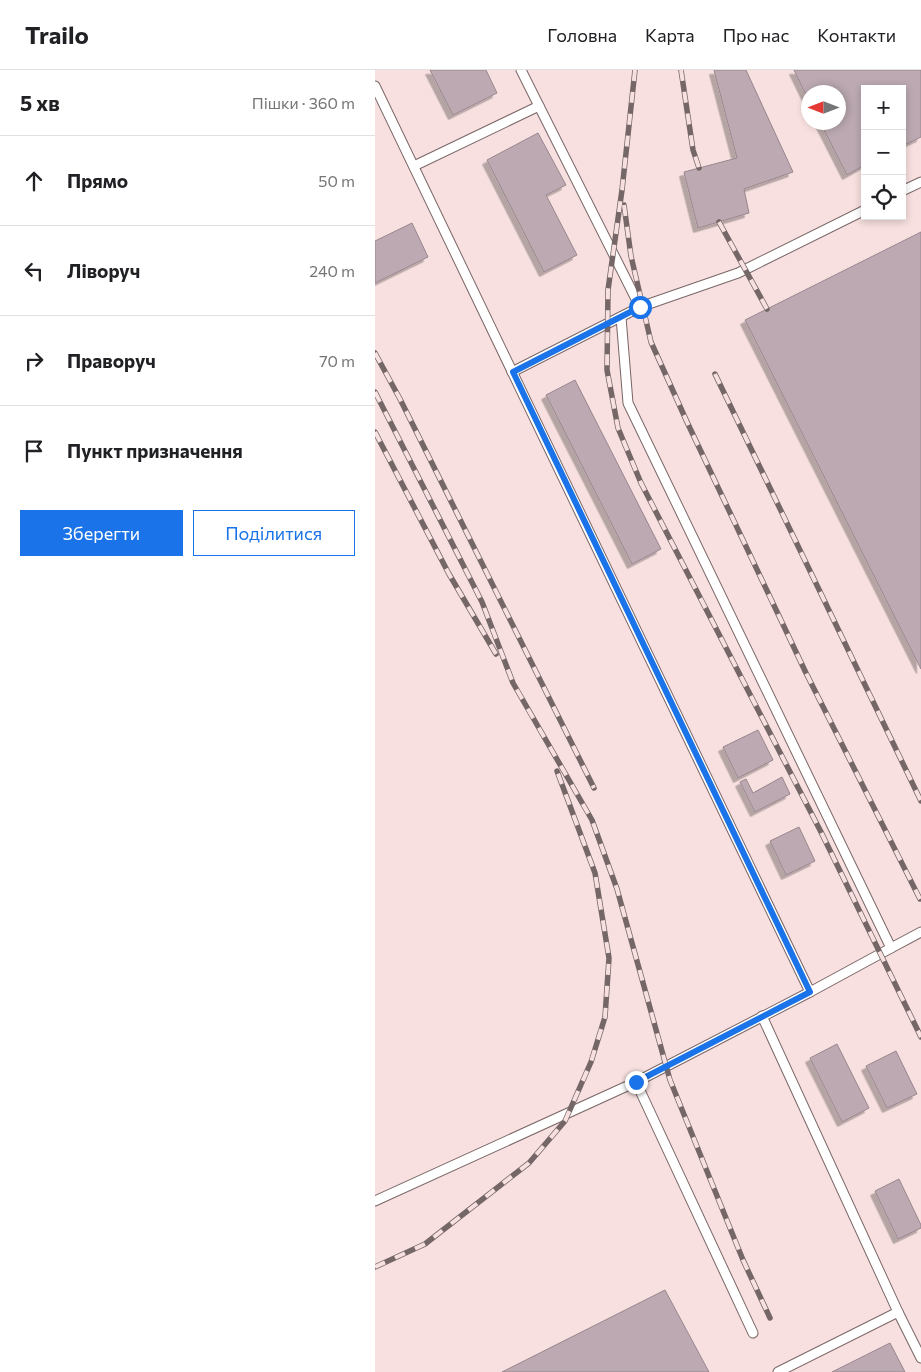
<!DOCTYPE html>
<html lang="uk">
<head>
<meta charset="utf-8">
<style>
	:root { --surface:#fff; --page:#f2f2f2; --text:#202124; --muted:#757577; --line:#e0e0e0; --accent:#1a73e8 }
	body { margin:0; font-family:Commissioner,sans-serif; background:var(--page); color:var(--text) }
	.controls { position:absolute; right:15px; top:15px; display:grid; overflow:hidden; border-radius:0px; box-shadow:0 2px 8px #0003 }
	.controls button { width:45px; height:45px; display:grid; place-items:center; padding:0; border:0; border-bottom:1px solid var(--line); background:var(--surface); color:var(--text); font:25px sans-serif }
	.compass { position:absolute; left:426px; top:15px; width:45px; height:45px; border-radius:50%; background:var(--surface); box-shadow:0 2px 8px #0003; rotate:270deg }
	.stop { position:absolute; width:15px; height:15px; margin:-11px; border:4px solid #1a73e8; border-radius:50%; background:#fff }
	.stop.end { background:#1a73e8; border-color:#fff; box-shadow:0 1px 5px #0008 }
	.list { margin:0; padding:0; list-style:none }
	h2 { display:flex; justify-content:space-between; align-items:center; height:65px; margin:0; padding:0 20px; font-size:21px }
	h2 small { font-size:16px; font-weight:400; color:var(--muted) }
	.list li { display:grid; grid-template-columns:32px 1fr auto; gap:15px; align-items:center; box-sizing:border-box; height:90px; padding:0 20px; border-top:1px solid var(--line) }
	.list b { display:block; font-size:19px; white-space:nowrap }
	.list em { font-size:16px; font-style:normal; color:var(--muted) }
	.actions { display:flex; gap:10px; padding:15px 20px }
	.actions a { flex:1; padding:11px 0; border:1px solid var(--accent); border-radius:0px; text-align:center; font-size:18px; color:var(--accent) }
	.actions .main { background:var(--accent); color:#fff }
	.icon { flex:none; width:28px; height:28px; fill:none; stroke:currentColor; stroke-width:2; stroke-linecap:round; stroke-linejoin:round }
	.map { position:relative; flex:none; width:546px; height:1302px; overflow:hidden }
	header { display:flex; align-items:center; gap:30px; box-sizing:border-box; height:70px; padding:0 25px; background:var(--surface); border-bottom:1px solid var(--line) }
	header strong { font-size:24px }
	nav { display:flex; gap:28px; margin-inline-start:auto; font-size:18px }
	main { display:flex }
	aside { flex:1; background:var(--surface) }
	.map>svg:first-child { display:block }
	.building { fill:#bca9b2; stroke:#98868e; filter:url(#shadow) }
	.lines { fill:none; stroke-linecap:round; stroke-linejoin:round }
	.service-casing { stroke:#7a6666; stroke-width:11 }
	.service { stroke:#fff; stroke-width:9 }
	.rail-casing { stroke:#756767; stroke-width:5.5 }
	.rail { stroke:#f7e0df; stroke-width:4; stroke-dasharray:11; stroke-linecap:butt }
	.route { stroke:#1a73e8; stroke-width:6 }
</style>
</head>
<body>
<header>
<strong>Trailo</strong>
<nav><a>Головна</a><a>Карта</a><a>Про нас</a><a>Контакти</a></nav>
</header>
<main>
<aside>
<h2>5 хв<small>Пішки · 360 m</small></h2>
<ul class="list">
<li><svg class="icon" aria-label="ahead" viewBox="0 0 24 24"><path d="M12 20V5M6 11l6-6 6 6"/></svg><div><b>Прямо</b></div><em>50 m</em></li>
<li><svg class="icon" aria-label="left" viewBox="0 0 24 24"><path d="M17 20v-9H6M10 6l-5 5 5 5"/></svg><div><b>Ліворуч</b></div><em>240 m</em></li>
<li><svg class="icon" aria-label="right" viewBox="0 0 24 24"><path d="M7 20v-9h11M14 6l5 5-5 5"/></svg><div><b>Праворуч</b></div><em>70 m</em></li>
<li><svg class="icon" aria-label="arrive" viewBox="0 0 24 24"><path d="M6 21V4h12l-3 4 3 4H6"/></svg><div><b>Пункт призначення</b></div></li>
</ul>
<div class="actions"><a class="main">Зберегти</a><a>Поділитися</a></div>
</aside>
<div class="map">
<svg width="546" height="1302" viewBox="0 0 546 1302">
	<defs>
		<filter id="shadow"><feDropShadow dx="-4.5" dy="4.5" stdDeviation="0" flood-color="#0004"/></filter>
	</defs>
	<rect width="100%" height="100%" fill="#f7e0df"/>
	<!-- building -->
	<g class="building">
		<path d="M55 0H111L122 23 78 45Z"/>
		<path d="M339 0H371L418 102 369 119 374 143 323 158 309 102 362 88Z"/>
		<path d="M419 0H546V67L527 76V19H490V95L472 105 445 52H463V22H433V29Z"/>
		<path d="M163 63 191 115 171 125 202 185 169 202 112 90Z"/>
		<path d="M37 153 53 187 0 213V171Z"/>
		<path d="M546 162V599L370 250Z"/>
		<path d="M200 310 286 479 257 494 171 325Z"/>
		<path d="M383 660 398 690 363 708 348 677Z"/>
		<path d="M407 707 415 724 380 742 365 712 371 709 378 723Z"/>
		<path d="M424 757 440 791 411 805 395 771Z"/>
		<path d="M462 974 494 1038 467 1052 435 988Z"/>
		<path d="M521 981 542 1024 512 1038 491 996Z"/>
		<path d="M524 1109 546 1155V1158L523 1169 500 1121Z"/>
		<path d="M290 1220 334 1302H127Z"/>
		<path d="M515 1273 530 1302H457Z"/>
	</g>
	<g class="lines">
		<!-- service casing -->
		<g class="service-casing">
			<g id="service">
				<path d="M0 16 435 922 261 1012"/>
				<path d="M39 96 164 36 146 0"/>
				<path d="M527 121 546 112"/>
				<path d="M265 237 363 203 490 140"/>
				<path d="M246 247 253 333 516 878 435 922"/>
				<path d="M137 302 265 237 164 36"/>
				<path d="M516 878 546 862"/>
				<path d="M387 946 523 1242 403 1302"/>
				<path d="M0 1131 261 1012 378 1263"/>
				<path d="M523 1242 546 1288"/>
			</g>
		</g>
		<!-- service -->
		<use href="#service" class="service"/>
		<!-- rail casing -->
		<g class="rail-casing">
			<g id="rail">
				<path d="M260 0 247 120 233 220 232 300 243 358 266 413 446 762 546 967"/>
				<path d="M306 0 318 80 324 98"/>
				<path d="M249 135 256 186 276 272 312 352 431 603 545 829"/>
				<path d="M344 152 392 239"/>
				<path d="M0 283 25 329 219 718"/>
				<path d="M340 304 546 731"/>
				<path d="M0 322 107 532 138 613 217 750 242 819 295 1010 368 1190 395 1248"/>
				<path d="M0 362 74 504 121 584"/>
				<path d="M0 1197 50 1174 154 1093 190 1051 216 992 230 947 234 888 220 803 182 701"/>
			</g>
		</g>
		<!-- rail -->
		<use href="#rail" class="rail"/>
	</g>
	<g class="lines">
		<!-- route -->
		<path class="route" d="M261 1012 435 922 138 302 265 237"/>
	</g>
</svg>
<div class="controls">
<button>+</button>
<button>−</button>
<button><svg class="icon" aria-label="locate" viewBox="0 0 24 24"><circle cx="12" cy="12" r="6"/><path d="M12 2v4M12 18v4M2 12h4M18 12h4"/></svg></button>
</div>
<svg class="compass" viewBox="-18 -18 36 36"><path d="M0-13l5 13h-10z" fill="#e53935"/><path d="M0 13l5-13h-10z" fill="#757577"/></svg>
<div class="stop" style="left:265px;top:237px"></div>
<div class="stop end" style="left:261px;top:1012px"></div>
</div>
</main>
</body>
</html>
